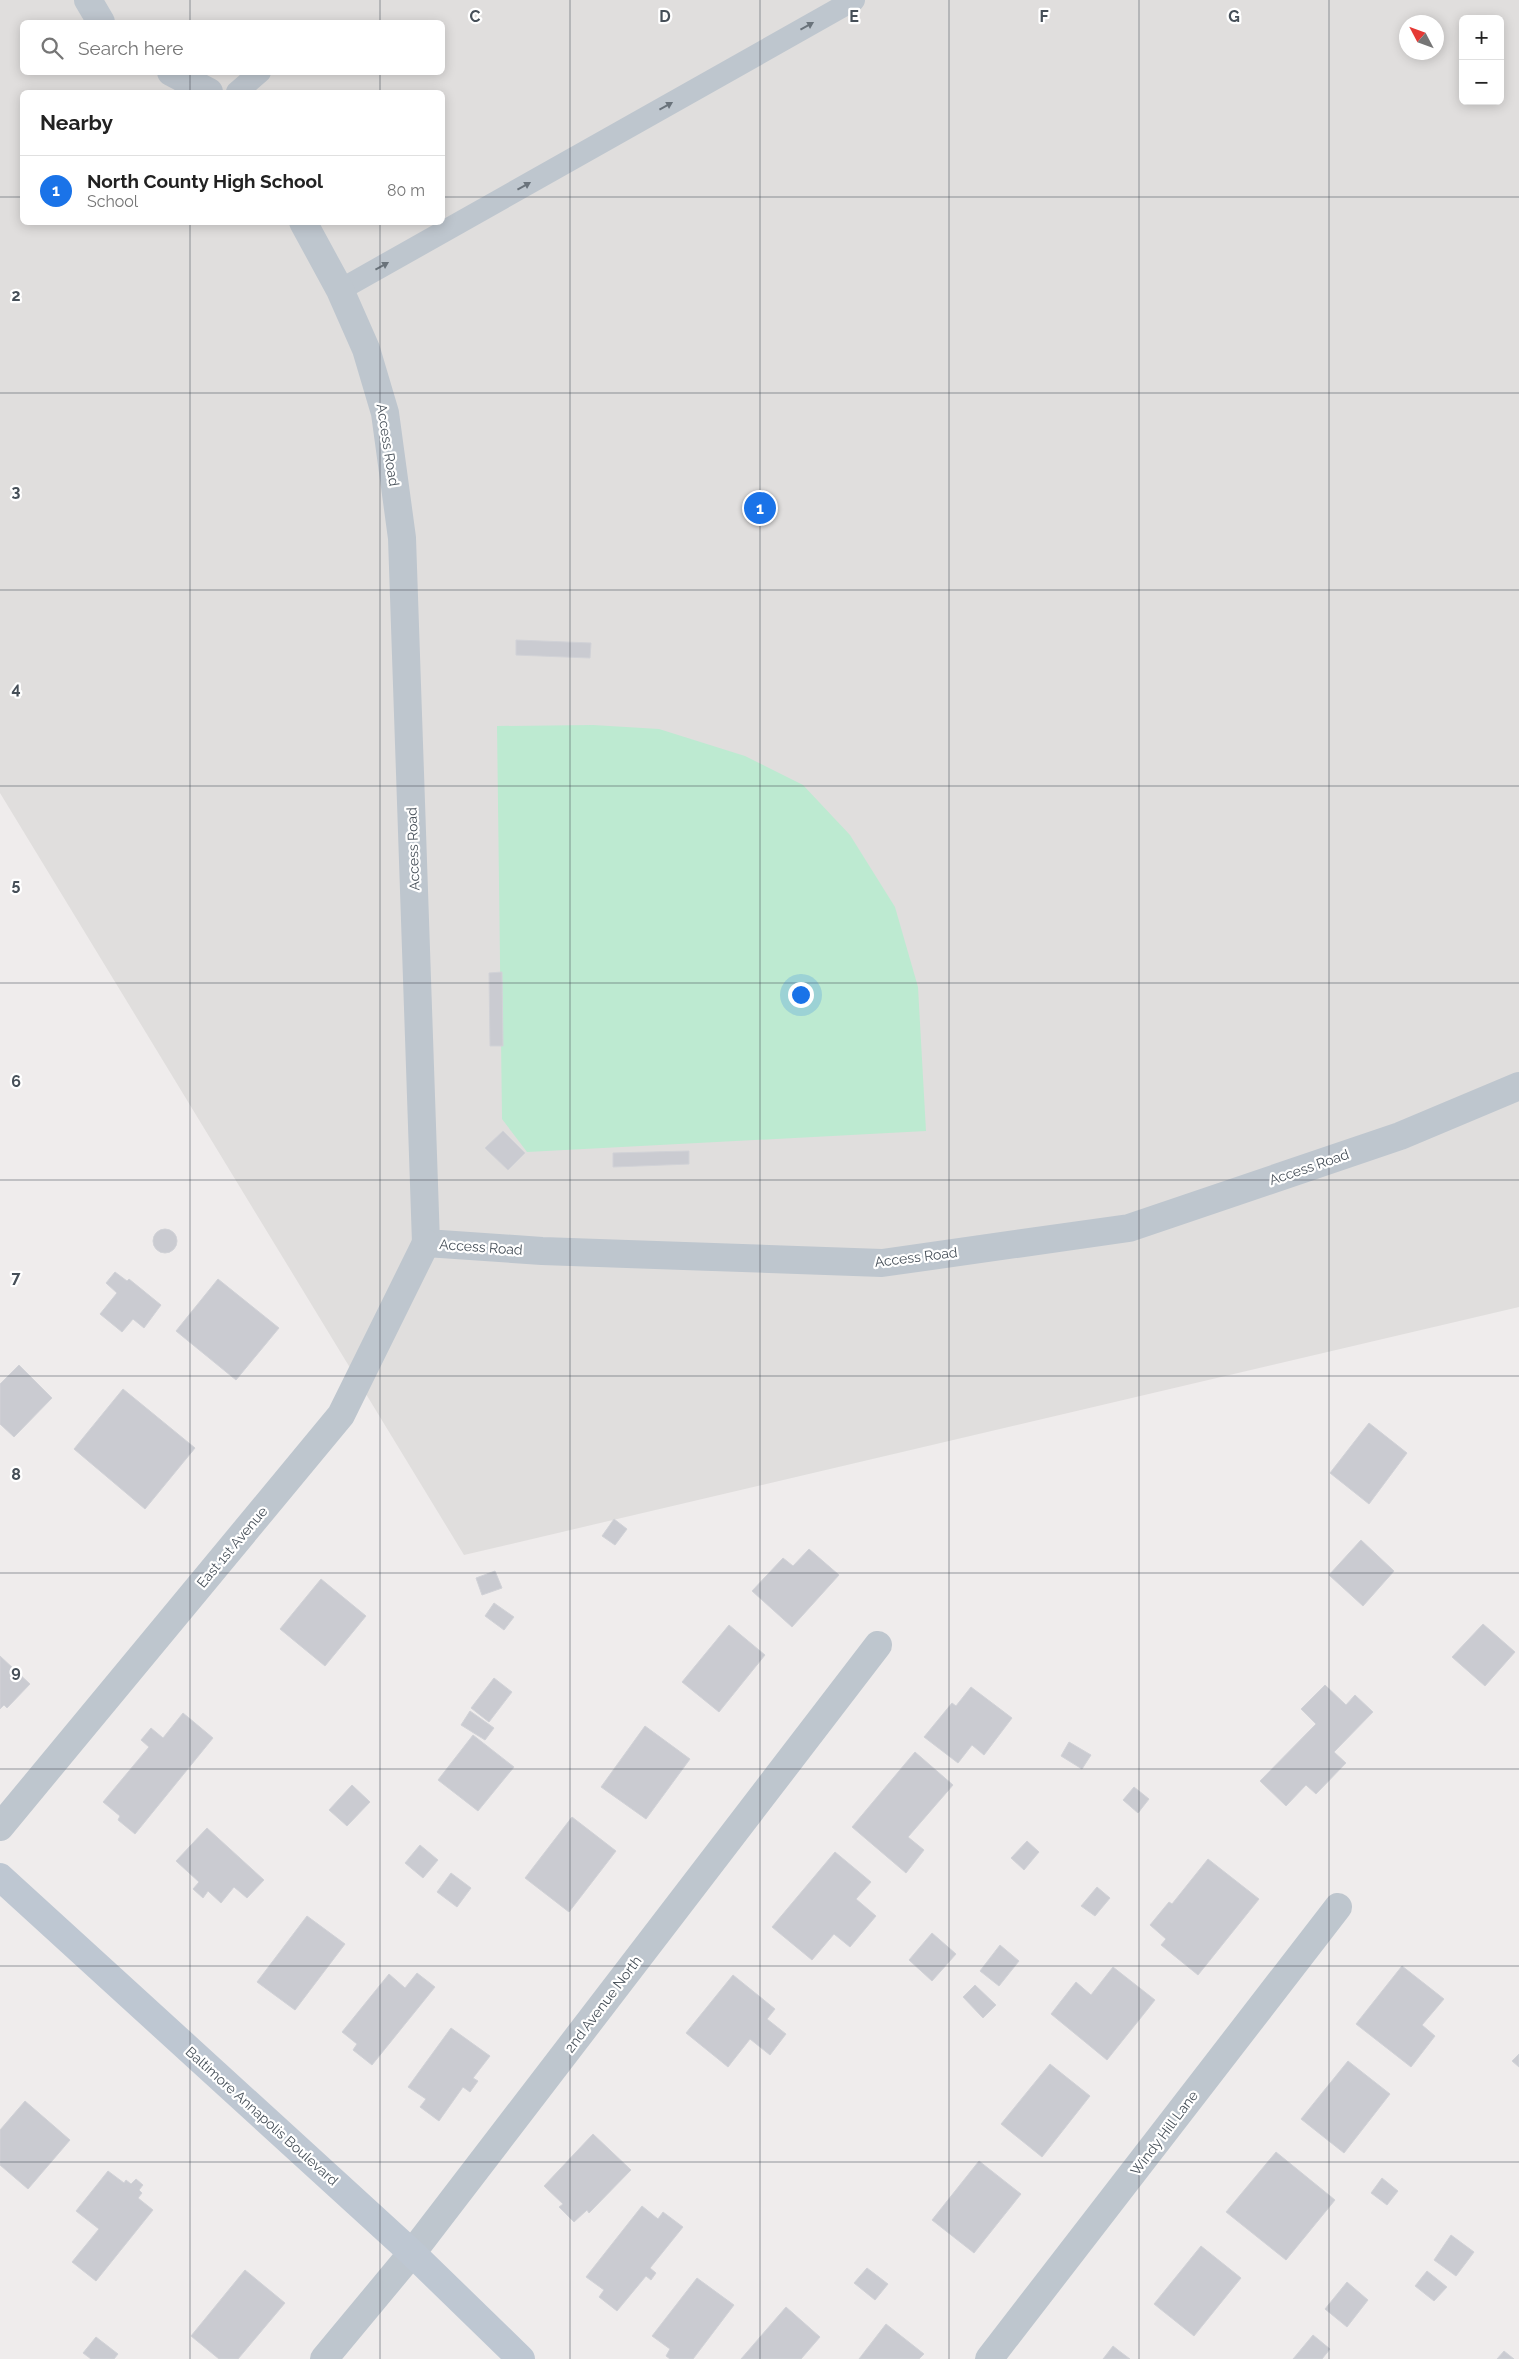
<!DOCTYPE html>
<html lang="en">
<head>
<meta charset="utf-8">
<style>
	:root { --surface:#fff; --page:#f6f6f6; --text:#222; --muted:#767676; --line:#e0e0e0; --accent:#1a73e8 }
	body { margin:0; font-family:Raleway,sans-serif; background:var(--page); color:var(--text) }
	.controls { position:absolute; right:15px; top:15px; display:grid; overflow:hidden; border-radius:8px; box-shadow:0 2px 12px #0003 }
	.controls button { width:45px; height:45px; display:grid; place-items:center; padding:0; border:0; border-bottom:1px solid var(--line); background:var(--surface); color:var(--text); font:25px sans-serif }
	.compass { position:absolute; left:1399px; top:15px; width:45px; height:45px; border-radius:50%; background:var(--surface); box-shadow:0 2px 12px #0003; rotate:311deg }
	.you { position:absolute; left:800px; top:994px; width:18px; height:18px; margin:-12px; border:4px solid #fff; border-radius:50%; background:#1a73e8; box-shadow:0 0 0 8px #1a73e833 }
	.badge { display:grid; place-items:center; width:32px; height:32px; border-radius:50%; background:var(--accent); color:#fff; font-size:16px; font-weight:700 }
	.pin { position:absolute; translate:-50% -50%; border:2px solid #fff; box-shadow:0 1px 5px #0006 }
	.list { margin:0; padding:0; list-style:none }
	h2 { display:flex; justify-content:space-between; align-items:center; height:65px; margin:0; padding:0 20px; font-size:21px }
	h2 small { font-size:16px; font-weight:400; color:var(--muted) }
	.list li { display:grid; grid-template-columns:32px 1fr auto; gap:15px; align-items:center; box-sizing:border-box; height:70px; padding:0 20px; border-top:1px solid var(--line) }
	.list b { display:block; font-size:19px; white-space:nowrap }
	.list p { margin:0; font-size:16px; white-space:nowrap; color:var(--muted) }
	.list em { font-size:16px; font-style:normal; color:var(--muted) }
	.icon { flex:none; width:28px; height:28px; fill:none; stroke:currentColor; stroke-width:2; stroke-linecap:round; stroke-linejoin:round }
	.map { position:relative; flex:none; width:1519px; height:2359px; overflow:hidden }
	.search { position:absolute; background:var(--surface); box-shadow:0 2px 12px #0003; left:20px; top:20px; width:425px; height:55px; display:flex; align-items:center; gap:12px; box-sizing:border-box; padding:0 18px; border-radius:8px; color:var(--muted); font-size:19px }
	.panel { position:absolute; background:var(--surface); box-shadow:0 2px 12px #0003; left:20px; top:90px; width:425px; height:135px; border-radius:8px }
	.map>svg:first-child { display:block }
	.education { fill:#e0dedd; fill-rule:evenodd }
	.green { fill:#bdead1 }
	.building { fill:#cacbd1; stroke:#d1d2d7 }
	.lines { fill:none; stroke-linecap:round; stroke-linejoin:round }
	.service { stroke:#bec6ce; stroke-width:22 }
	.minor { stroke:#bec6ce; stroke-width:28 }
	.secondary { stroke:#bec7d2; stroke-width:28 }
	.oneway { fill:#6a737b }
	.grid { fill:none; stroke:#464f58; stroke-width:1; stroke-opacity:0.55 }
	.labels { text-anchor:middle; dominant-baseline:central; stroke-width:4.5; stroke-linejoin:round; paint-order:stroke }
	.street-label { font-size:14px; fill:#464f58; stroke:#fff }
	.grid-label { font-size:16px; text-anchor:middle; font-weight:bold; fill:#464f58; stroke:#fff; stroke-width:4.5; stroke-linejoin:round; paint-order:stroke }
</style>
</head>
<body>
<div class="map">
<svg width="1519" height="2359" viewBox="0 0 1519 2359">
	<rect width="100%" height="100%" fill="#efecec"/>
	<!-- education -->
	<path class="education" d="M0 0H1519V1307L464 1555 0 793ZM1463 19H1500V101H1463ZM22 22H442V72H22ZM1406 22H1436V52H1406ZM22 92H442V222H22Z"/>
	<!-- green -->
	<path class="green" d="M593 725 659 729 745 756 803 785 850 835 895 907 918 987 926 1131 527 1152 502 1119 497 726Z"/>
	<!-- building -->
	<g class="building">
		<path d="M516 640 591 643 590 658 516 655Z"/>
		<path d="M502 972 503 1046H490L489 973Z"/>
		<path d="M503 1131 525 1153 508 1170 485 1148Z"/>
		<path d="M689 1151V1164L613 1167V1153Z"/>
		<circle cx="165" cy="1241" r="12"/>
		<path d="M115 1272 127 1281 129 1279 161 1305 144 1328 133 1319 122 1332 100 1314 117 1293 106 1283Z"/>
		<path d="M218 1279 279 1328 236 1380 176 1331Z"/>
		<path d="M19 1365 52 1398 14 1437 0 1424V1384Z"/>
		<path d="M123 1389 195 1448 145 1509 74 1449Z"/>
		<path d="M1369 1423 1407 1453 1369 1504 1330 1473Z"/>
		<path d="M614 1519 627 1529 615 1545 602 1536Z"/>
		<path d="M1361 1540 1394 1571 1363 1606 1329 1575Z"/>
		<path d="M809 1549 839 1575 792 1627 752 1591 783 1558 793 1566Z"/>
		<path d="M495 1571 502 1588 482 1595 476 1578Z"/>
		<path d="M321 1579 366 1616 325 1666 280 1629Z"/>
		<path d="M494 1603 514 1617 504 1630 485 1616Z"/>
		<path d="M1483 1624 1515 1652 1485 1686 1452 1657Z"/>
		<path d="M729 1625 765 1655 719 1712 682 1682Z"/>
		<path d="M0 1656 30 1684 7 1708 4 1705 0 1709Z"/>
		<path d="M494 1678 512 1692 489 1722 471 1708Z"/>
		<path d="M1325 1685 1346 1705 1355 1695 1373 1712 1334 1752 1346 1763 1316 1794 1306 1785 1286 1806 1260 1781 1316 1724 1301 1709Z"/>
		<path d="M971 1687 1012 1718 984 1755 972 1745 958 1763 924 1737 952 1703 956 1706Z"/>
		<path d="M470 1711 494 1728 485 1740 461 1725Z"/>
		<path d="M183 1713 213 1738 135 1834 118 1820 120 1816 103 1802 149 1747 141 1740 151 1728 163 1738Z"/>
		<path d="M645 1726 690 1759 646 1819 601 1787Z"/>
		<path d="M473 1735 514 1767 478 1811 438 1780Z"/>
		<path d="M1069 1742 1091 1755 1082 1769 1061 1756Z"/>
		<path d="M915 1752 953 1785 908 1837 924 1850 906 1873 852 1827Z"/>
		<path d="M352 1785 370 1802 347 1826 329 1810Z"/>
		<path d="M1134 1787 1149 1799 1138 1813 1123 1800Z"/>
		<path d="M572 1817 616 1851 569 1912 525 1878Z"/>
		<path d="M207 1828 264 1880 247 1898 234 1887 221 1903 208 1891 203 1898 193 1889 199 1882 176 1861Z"/>
		<path d="M1027 1841 1039 1852 1024 1870 1011 1858Z"/>
		<path d="M420 1845 438 1860 423 1878 405 1863Z"/>
		<path d="M835 1852 871 1882 856 1899 876 1916 850 1947 834 1934 812 1960 772 1927Z"/>
		<path d="M1208 1859 1259 1899 1198 1975 1161 1945 1166 1939 1150 1925 1169 1902 1172 1904Z"/>
		<path d="M451 1873 471 1888 457 1907 437 1892Z"/>
		<path d="M1097 1887 1110 1898 1095 1916 1081 1906Z"/>
		<path d="M307 1916 345 1944 295 2010 257 1982Z"/>
		<path d="M932 1933 956 1954 932 1981 909 1960Z"/>
		<path d="M1000 1945 1019 1961 999 1986 980 1971Z"/>
		<path d="M1402 1966 1444 1999 1422 2025 1435 2036 1411 2067 1356 2024Z"/>
		<path d="M1113 1967 1155 2000 1107 2060 1051 2014 1076 1982 1091 1995Z"/>
		<path d="M417 1973 435 1987 372 2065 353 2050 357 2044 342 2032 389 1974 405 1988Z"/>
		<path d="M733 1975 775 2009 767 2019 786 2034 770 2055 750 2039 728 2067 686 2033Z"/>
		<path d="M975 1985 996 2005 983 2018 963 1997Z"/>
		<path d="M451 2028 490 2056 473 2078 478 2081 470 2092 463 2087 439 2121 420 2107 426 2099 408 2087Z"/>
		<path d="M1519 2054V2067L1512 2061Z"/>
		<path d="M1348 2061 1390 2094 1344 2153 1301 2119Z"/>
		<path d="M1050 2064 1090 2096 1042 2157 1001 2124Z"/>
		<path d="M25 2101 70 2140 28 2189 0 2165V2130Z"/>
		<path d="M593 2134 631 2170 589 2213 587 2210 574 2222 559 2207 563 2204 544 2186Z"/>
		<path d="M1276 2152 1335 2200 1286 2260 1226 2212Z"/>
		<path d="M979 2161 1021 2194 974 2253 932 2220Z"/>
		<path d="M108 2171 124 2183 126 2180 131 2184 136 2179 143 2185 139 2190 142 2193 138 2198 153 2210 96 2281 72 2262 99 2229 76 2211Z"/>
		<path d="M1382 2178 1398 2191 1387 2205 1371 2193Z"/>
		<path d="M642 2206 658 2219 663 2212 683 2227 650 2268 656 2273 651 2280 646 2276 617 2311 599 2297 604 2290 586 2277Z"/>
		<path d="M1451 2235 1474 2252 1456 2276 1434 2260Z"/>
		<path d="M1201 2246 1241 2278 1194 2336 1154 2304Z"/>
		<path d="M867 2268 888 2284 875 2300 854 2283Z"/>
		<path d="M245 2270 285 2303 238 2359H219L191 2336Z"/>
		<path d="M1427 2271 1447 2287 1434 2301 1415 2286Z"/>
		<path d="M697 2278 734 2305 693 2359H670L666 2356 670 2349 652 2336Z"/>
		<path d="M1347 2282 1368 2300 1347 2327 1325 2309Z"/>
		<path d="M786 2307 820 2337 801 2359H741Z"/>
		<path d="M886 2324 924 2354 919 2359H859Z"/>
		<path d="M1313 2335 1330 2349 1322 2359H1293Z"/>
		<path d="M96 2337 118 2354 114 2359H91L83 2353Z"/>
		<path d="M1113 2346 1118 2350 1130 2359H1103Z"/>
		<path d="M1504 2351 1514 2359H1497Z"/>
	</g>
	<g class="lines">
		<!-- service -->
		<g class="service">
			<path d="M237 92 260 72"/>
			<path d="M340 290 854 0"/>
		</g>
		<!-- minor -->
		<g class="minor">
			<path d="M88 0 101 22"/>
			<path d="M171 72 209 92"/>
			<path d="M303 222 340 290 366 349 385 413 402 538 426 1243 542 1251 882 1263 1129 1228 1400 1136 1519 1086"/>
			<path d="M0 1827 341 1415 426 1243"/>
			<path d="M324 2359 412 2253 878 1645"/>
			<path d="M989 2359 1338 1907"/>
		</g>
		<!-- secondary -->
		<path class="secondary" d="M0 1877 412 2253 521 2359"/>
	</g>
	<!-- one-way arrows -->
	<defs><path id="oneway-solid" d="M-6-.8H1V-3.2L6.5 0L1 3.2V.8H-6Z" transform="scale(1.25)"/></defs>
	<g class="oneway">
		<use href="#oneway-solid" transform="translate(807 26) rotate(-29)"/>
		<use href="#oneway-solid" transform="translate(666 106) rotate(-29)"/>
		<use href="#oneway-solid" transform="translate(524 186) rotate(-29)"/>
		<use href="#oneway-solid" transform="translate(382 266) rotate(-29)"/>
	</g>
	<!-- grid -->
	<path class="grid" d="M190 0V22M380 0V22M570 0V2359M760 0V2359M949 0V2359M1139 0V2359M1329 0V2359M190 72V92M380 72V92M0 197H22M442 197H1519M190 222V2359M380 222V2359M0 393H1519M0 590H1519M0 786H1519M0 983H1519M0 1180H1519M0 1376H1519M0 1573H1519M0 1769H1519M0 1966H1519M0 2162H1519"/>
	<g class="labels">
		<!-- street labels -->
		<g class="street-label">
			<text transform="translate(388 445) rotate(81)">Access Road</text>
			<text transform="translate(413 849) rotate(-92)">Access Road</text>
			<text transform="translate(1309 1167) rotate(-19)">Access Road</text>
			<text transform="translate(481 1247) rotate(4)">Access Road</text>
			<text transform="translate(916 1257) rotate(-7)">Access Road</text>
			<text transform="translate(232 1547) rotate(-50)">East 1st Avenue</text>
			<text transform="translate(603 2004) rotate(-53)">2nd Avenue North</text>
			<text transform="translate(262 2116) rotate(42)">Baltimore Annapolis Boulevard</text>
			<text transform="translate(1164 2133) rotate(-53)">Windy Hill Lane</text>
		</g>
	</g>
	<g class="grid-label">
		<text x="475" y="22">C</text>
		<text x="665" y="22">D</text>
		<text x="854" y="22">E</text>
		<text x="1044" y="22">F</text>
		<text x="1234" y="22">G</text>
		<text x="16" y="301">2</text>
		<text x="16" y="497">3</text>
		<text x="16" y="694">4</text>
		<text x="16" y="890">5</text>
		<text x="16" y="1087">6</text>
		<text x="16" y="1283">7</text>
		<text x="16" y="1480">8</text>
		<text x="16" y="1677">9</text>
	</g>
</svg>
<div class="controls">
<button>+</button>
<button>−</button>
</div>
<svg class="compass" viewBox="-18 -18 36 36"><path d="M0-13l5 13h-10z" fill="#e53935"/><path d="M0 13l5-13h-10z" fill="#767676"/></svg>
<div class="you"></div>
<div class="pin badge" style="left:760px;top:508px">1</div>
<div class="search"><svg class="icon" aria-label="search" viewBox="0 0 24 24"><circle cx="10" cy="10" r="6"/><path d="M15 15l6 6"/></svg>Search here</div>
<section class="panel">
<h2>Nearby<small></small></h2>
<ul class="list">
<li><span class="badge">1</span><div><b>North County High School</b><p>School</p></div><em>80 m</em></li>
</ul>
</section>
</div>
</body>
</html>
